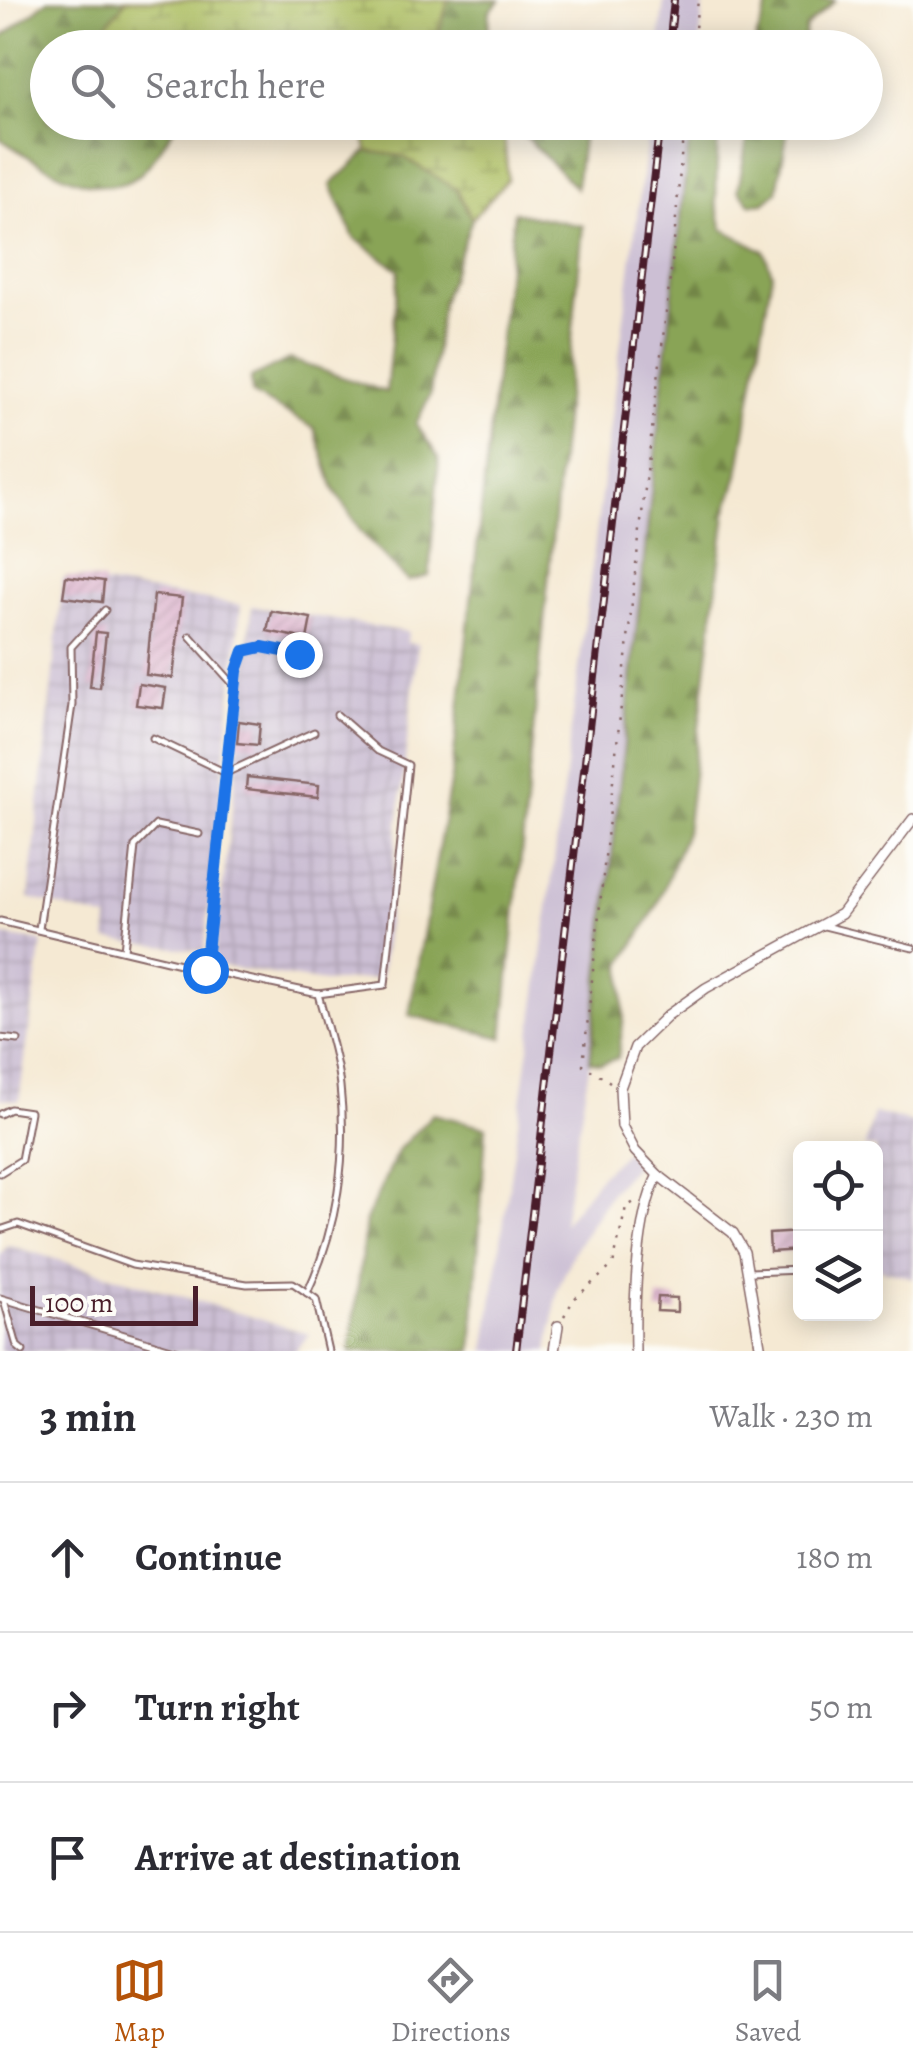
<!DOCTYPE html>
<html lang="en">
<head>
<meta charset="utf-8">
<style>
	:root { --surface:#fff; --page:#f7f7f7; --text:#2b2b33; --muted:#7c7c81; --line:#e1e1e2; --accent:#b45309 }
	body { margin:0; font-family:Alegreya,serif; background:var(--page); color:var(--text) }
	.controls { position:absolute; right:30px; bottom:30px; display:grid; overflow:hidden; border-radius:15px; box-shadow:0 5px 25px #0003 }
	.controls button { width:90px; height:90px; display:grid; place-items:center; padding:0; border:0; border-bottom:2px solid var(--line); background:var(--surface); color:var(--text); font:50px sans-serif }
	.scale { position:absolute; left:30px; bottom:25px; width:168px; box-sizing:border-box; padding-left:10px; border:5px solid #4a1f2b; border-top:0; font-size:28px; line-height:35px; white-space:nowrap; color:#4a1f2b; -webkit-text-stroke:8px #fdfcf7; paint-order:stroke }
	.stop { position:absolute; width:30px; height:30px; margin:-22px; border:8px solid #1a73e8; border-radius:50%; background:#fff }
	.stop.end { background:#1a73e8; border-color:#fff; box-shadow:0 2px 10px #0008 }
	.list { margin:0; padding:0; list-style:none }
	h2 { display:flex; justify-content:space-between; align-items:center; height:130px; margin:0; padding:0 40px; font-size:42px }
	h2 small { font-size:32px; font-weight:400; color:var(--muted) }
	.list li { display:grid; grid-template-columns:65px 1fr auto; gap:30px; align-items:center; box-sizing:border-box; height:150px; padding:0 40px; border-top:2px solid var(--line) }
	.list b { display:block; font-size:38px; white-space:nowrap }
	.list em { font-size:32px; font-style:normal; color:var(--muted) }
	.icon { flex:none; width:55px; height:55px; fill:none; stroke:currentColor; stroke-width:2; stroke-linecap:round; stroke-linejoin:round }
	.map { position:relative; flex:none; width:913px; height:1351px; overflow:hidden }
	.search { position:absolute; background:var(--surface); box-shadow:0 5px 25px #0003; left:30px; right:30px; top:30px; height:110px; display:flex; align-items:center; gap:25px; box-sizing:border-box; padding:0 35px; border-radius:55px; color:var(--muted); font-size:38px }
	.sheet { height:580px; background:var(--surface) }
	nav { display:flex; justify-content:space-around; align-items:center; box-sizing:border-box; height:140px; border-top:2px solid var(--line); background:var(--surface); font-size:28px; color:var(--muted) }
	nav a { display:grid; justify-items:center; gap:5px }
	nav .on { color:var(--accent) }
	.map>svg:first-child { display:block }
	.industrial { fill:url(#industrial-grid) }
	.railway { fill:#ccbfd4 }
	.forest { fill:url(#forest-firs); stroke:#6a6240; stroke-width:2.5 }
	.wetland { fill:url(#wetland-marsh); stroke:#7b6e46; stroke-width:2.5 }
	.building { fill:url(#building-hatch) }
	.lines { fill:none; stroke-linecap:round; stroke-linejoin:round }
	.service-casing { stroke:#866666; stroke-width:9 }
	.minor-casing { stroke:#866666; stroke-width:12 }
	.path { stroke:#866666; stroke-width:2.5; stroke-dasharray:2.5 8; stroke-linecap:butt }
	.service { stroke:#fff; stroke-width:5 }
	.minor { stroke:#fff; stroke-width:9 }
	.rail-casing { stroke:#4a1f2b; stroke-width:8 }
	.rail { stroke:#fdfcf7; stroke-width:4; stroke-dasharray:11; stroke-linecap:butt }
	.route { stroke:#1a73e8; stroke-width:12 }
</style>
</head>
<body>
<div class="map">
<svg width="913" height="1351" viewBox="0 0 913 1351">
	<defs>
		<pattern id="industrial-grid" width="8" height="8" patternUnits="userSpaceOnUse" patternTransform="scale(2.5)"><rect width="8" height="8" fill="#ccbfd4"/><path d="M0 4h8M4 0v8" fill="none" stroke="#b1a4b6"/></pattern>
		<pattern id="forest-firs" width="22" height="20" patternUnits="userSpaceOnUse" patternTransform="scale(2.5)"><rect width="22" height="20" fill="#89a456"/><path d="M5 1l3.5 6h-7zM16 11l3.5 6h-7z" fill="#728547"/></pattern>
		<pattern id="wetland-marsh" width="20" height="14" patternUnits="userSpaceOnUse" patternTransform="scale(2.5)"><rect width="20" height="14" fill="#acbd60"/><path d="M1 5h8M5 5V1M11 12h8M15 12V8" fill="none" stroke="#8e994f"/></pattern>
		<pattern id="building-hatch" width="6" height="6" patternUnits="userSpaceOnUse" patternTransform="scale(2.5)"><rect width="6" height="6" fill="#dbb1cc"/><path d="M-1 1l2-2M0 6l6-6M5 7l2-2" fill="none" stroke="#bd98af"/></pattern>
	</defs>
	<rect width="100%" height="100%" fill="#fdfcf7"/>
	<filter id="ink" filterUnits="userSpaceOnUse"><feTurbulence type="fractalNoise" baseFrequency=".01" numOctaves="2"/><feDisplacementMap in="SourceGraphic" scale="20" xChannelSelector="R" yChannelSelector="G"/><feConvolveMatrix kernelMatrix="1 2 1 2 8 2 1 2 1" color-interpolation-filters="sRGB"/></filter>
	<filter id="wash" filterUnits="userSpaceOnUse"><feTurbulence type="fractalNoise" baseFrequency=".0048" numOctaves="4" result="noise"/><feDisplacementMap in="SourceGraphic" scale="40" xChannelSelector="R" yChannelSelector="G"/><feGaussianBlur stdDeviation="2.25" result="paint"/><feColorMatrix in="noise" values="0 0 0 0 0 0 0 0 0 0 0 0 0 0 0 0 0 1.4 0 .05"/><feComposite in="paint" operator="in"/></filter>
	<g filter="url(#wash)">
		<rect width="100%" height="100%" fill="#f5e9d3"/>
		<!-- industrial -->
		<g class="industrial">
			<path d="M63 578 241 605 204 951 106 940 108 919 29 898Z"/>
			<path d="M252 606 408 632 407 643 418 644 381 978 325 982 213 965 234 794Z"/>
			<path d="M0 935 42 942 19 1101 0 1098Z"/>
			<path d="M874 1113 913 1123V1278L876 1268V1148H864Z"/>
			<path d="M8 1245 310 1334 295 1351H0V1255Z"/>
		</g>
		<!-- railway -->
		<g class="railway">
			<path d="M664 0H704L699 47 658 48Z"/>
			<path d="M649 123H691L590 1061 563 1224 601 1175 626 1151 636 1164 612 1191 574 1251 558 1289 548 1351H485L538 985Z"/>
		</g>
		<!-- forest -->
		<g class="forest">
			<path d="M48 0H212L218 47 48 48V122L177 123C166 139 155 161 139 175 100 207 34 160 0 139V39Z"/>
			<path d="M441 0H500L490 11 487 47H456L438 36Z"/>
			<path d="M770 0H834L835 1 806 27 803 47H753Z"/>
			<path d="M518 123H584L576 188 517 128Z"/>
			<path d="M691 123H718L716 202 723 229 764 251 772 273 738 475 726 513 686 832 657 906 622 964 624 1017 618 1058 601 1064 590 1061Z"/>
			<path d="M750 123H789L777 192 764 203 751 204 738 190Z"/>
			<path d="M367 151 402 155 457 190 472 219 442 302 430 395 416 424 439 458 429 576 408 581 361 532 334 489 314 428 252 394 251 378 289 359 386 392 399 270 354 238 331 185Z"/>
			<path d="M514 212 583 226 503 1038 409 1015 452 772Z"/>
			<path d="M433 1114 486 1127 472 1351H350L366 1220 398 1150Z"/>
		</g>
		<!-- wetland -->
		<g class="wetland">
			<path d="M126 0H448L438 36 456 47H332L326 42 278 33 246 47H89Z"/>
			<path d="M362 123H503L508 179 472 219 457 190 402 156 367 151Z"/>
		</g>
		<g id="blocks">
			<!-- building -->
			<g class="building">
				<path d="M66 576 104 581 102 602 63 597Z"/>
				<path d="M154 595 182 598 173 678 146 675Z"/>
				<path d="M271 611 311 618 307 639 267 631Z"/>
				<path d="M96 632 106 633 100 688 90 687Z"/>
				<path d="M139 684 166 688 163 708 136 705Z"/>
				<path d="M239 721 260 724 258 745 237 743Z"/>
				<path d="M247 777 319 785 318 797 246 789Z"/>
				<path d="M800 1232V1250L770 1252 769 1234Z"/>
				<path d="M658 1297 677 1298V1312L657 1311Z"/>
			</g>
		</g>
	</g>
	<g filter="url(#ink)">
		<use href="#blocks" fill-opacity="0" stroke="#866666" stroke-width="2.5"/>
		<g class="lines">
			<!-- service casing -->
			<g class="service-casing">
				<g id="service">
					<path d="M190 636 235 686"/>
					<path d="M153 738 226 773 314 732"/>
					<path d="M0 921 205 970 237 671 244 651 262 647 299 653"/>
					<path d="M824 926 913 948"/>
					<path d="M39 929 72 705 71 647 105 610"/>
					<path d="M124 950 135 846 156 825 199 834"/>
					<path d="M206 970 318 994C326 1024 337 1056 340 1086 348 1157 337 1229 307 1293"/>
					<path d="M318 994 385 985 408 765 378 751 337 715"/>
					<path d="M0 1038 18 1040"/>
					<path d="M0 1114 10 1109 30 1112 21 1160 0 1173"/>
					<path d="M0 1230 18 1224 132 1265 247 1284 293 1283 316 1299 328 1351"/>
					<path d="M750 1272 800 1270"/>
					<path d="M0 1298 178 1351"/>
					<path d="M4 1300 17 1346 23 1351"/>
				</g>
			</g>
			<!-- minor casing -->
			<g class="minor-casing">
				<g id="minor">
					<path d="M554 1351 558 1326"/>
					<path d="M635 1351C634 1302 636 1217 658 1175"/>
					<path d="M761 1351 744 1252 733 1233 658 1175 635 1151 622 1126 620 1088 635 1047 668 1015 706 988 841 914 913 819"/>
				</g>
			</g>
			<!-- path -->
			<g class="path">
				<path d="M693 48 698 0"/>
				<path d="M610 1082 583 1065 636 564 673 254 684 122"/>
				<path d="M564 1316 574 1299 613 1265 626 1207 639 1199"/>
			</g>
			<!-- service -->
			<use href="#service" class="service"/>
			<!-- minor -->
			<use href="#minor" class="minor"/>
			<!-- rail casing -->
			<g class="rail-casing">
				<g id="rail">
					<path d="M669 48 674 0"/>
					<path d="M516 1351 660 122"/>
				</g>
			</g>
			<!-- rail -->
			<use href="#rail" class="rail"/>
		</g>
	</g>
	<g class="lines" filter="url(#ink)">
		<!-- route -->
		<path class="route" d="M205 970 237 671 244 651 262 647 299 654"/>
	</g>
</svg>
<div class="controls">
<button><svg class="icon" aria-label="locate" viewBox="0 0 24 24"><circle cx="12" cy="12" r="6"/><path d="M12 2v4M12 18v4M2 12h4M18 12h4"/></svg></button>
<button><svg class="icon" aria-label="layers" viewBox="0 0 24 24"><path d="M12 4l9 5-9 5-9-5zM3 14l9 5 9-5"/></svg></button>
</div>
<div class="scale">100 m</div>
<div class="stop" style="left:205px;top:970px"></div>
<div class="stop end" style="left:299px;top:654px"></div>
<div class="search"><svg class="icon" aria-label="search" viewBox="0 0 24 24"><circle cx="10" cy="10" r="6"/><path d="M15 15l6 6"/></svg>Search here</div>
</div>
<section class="sheet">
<h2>3 min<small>Walk · 230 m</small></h2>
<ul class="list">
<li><svg class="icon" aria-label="ahead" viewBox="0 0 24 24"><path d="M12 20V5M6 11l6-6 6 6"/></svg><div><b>Continue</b></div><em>180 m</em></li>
<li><svg class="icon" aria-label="right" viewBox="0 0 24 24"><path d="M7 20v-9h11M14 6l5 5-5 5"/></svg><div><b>Turn right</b></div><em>50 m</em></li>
<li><svg class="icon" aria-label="arrive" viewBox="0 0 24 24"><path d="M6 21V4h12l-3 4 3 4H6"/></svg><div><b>Arrive at destination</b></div></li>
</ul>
</section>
<nav>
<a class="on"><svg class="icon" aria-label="map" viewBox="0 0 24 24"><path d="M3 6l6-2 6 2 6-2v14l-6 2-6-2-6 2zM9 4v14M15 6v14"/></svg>Map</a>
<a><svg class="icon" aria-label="directions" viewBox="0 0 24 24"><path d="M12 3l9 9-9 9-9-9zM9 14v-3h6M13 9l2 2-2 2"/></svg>Directions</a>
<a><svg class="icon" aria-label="saved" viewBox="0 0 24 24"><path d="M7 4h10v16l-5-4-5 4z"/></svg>Saved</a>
</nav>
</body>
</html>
